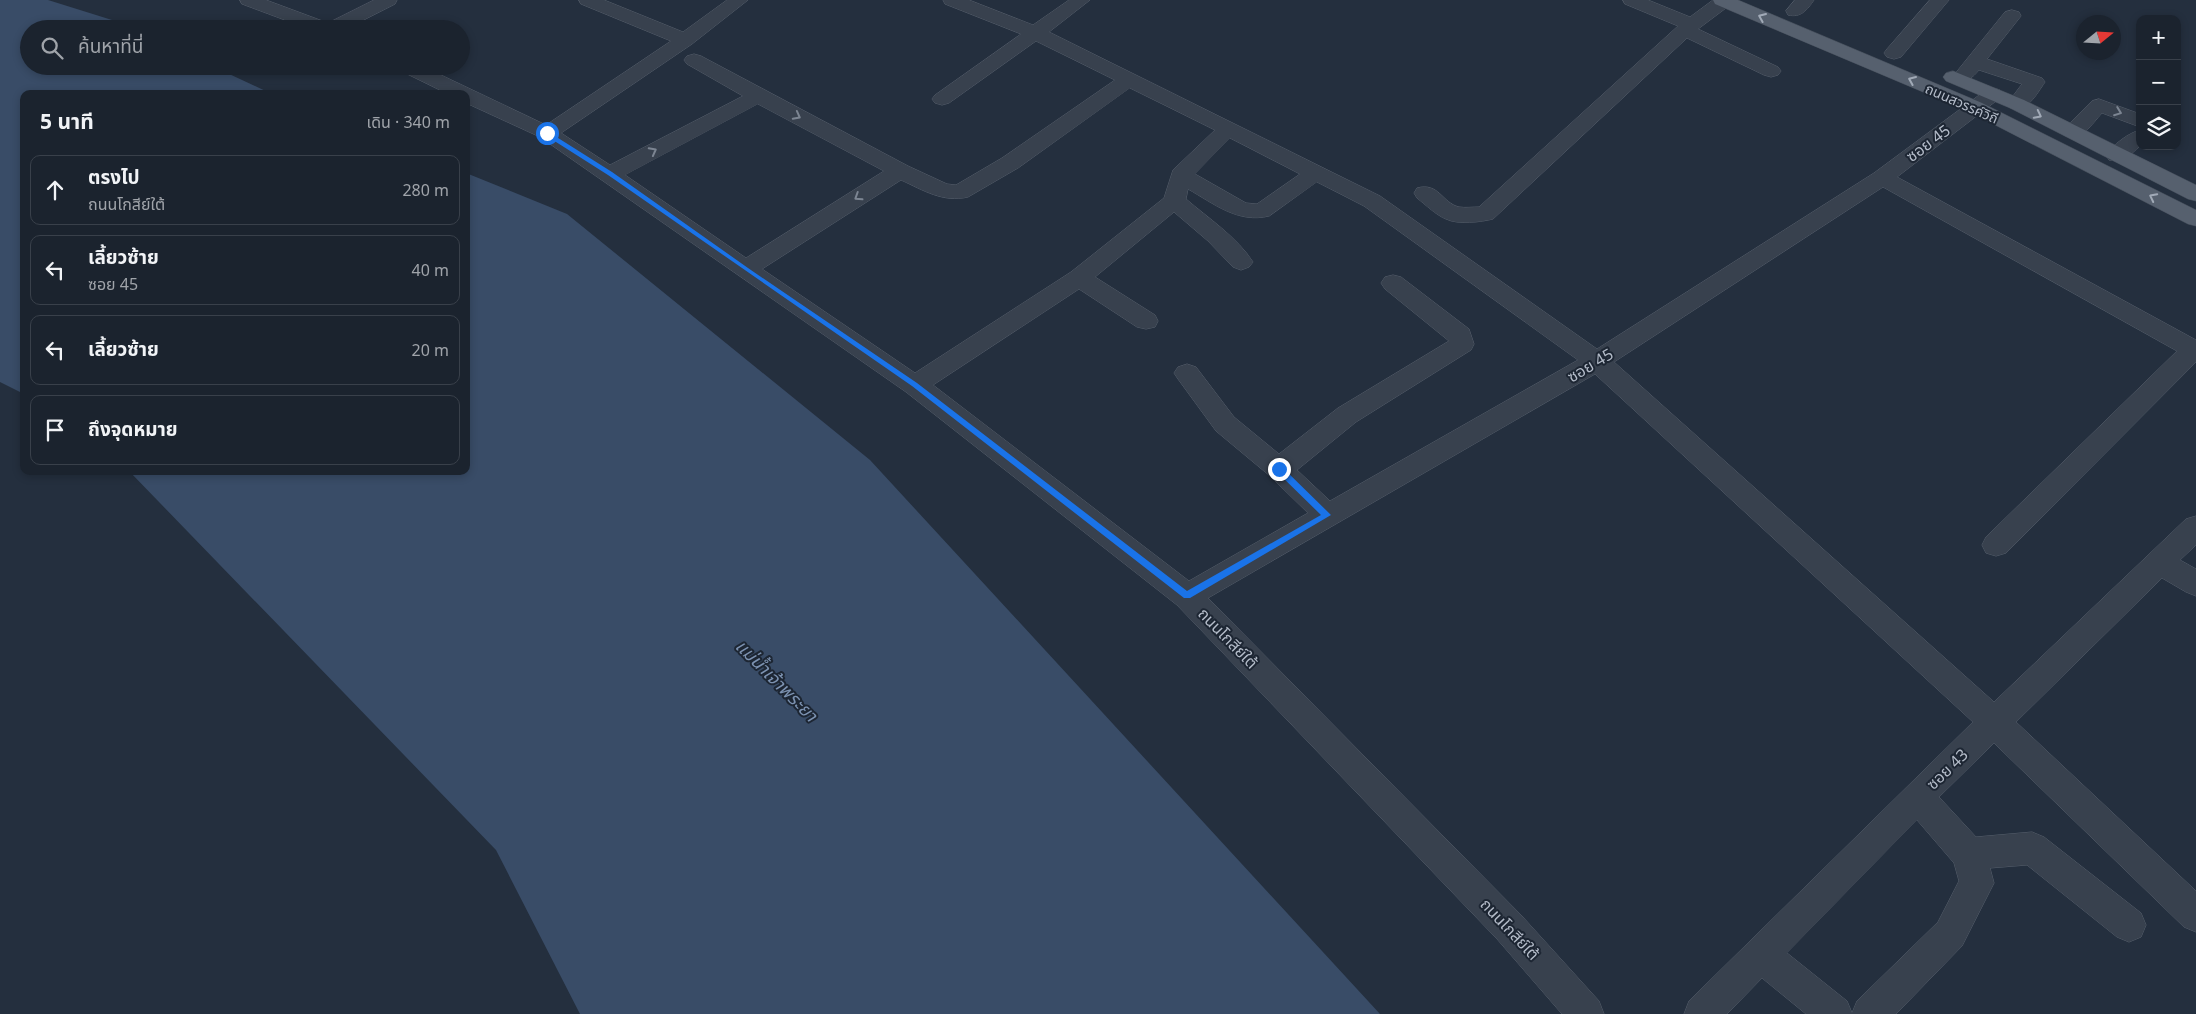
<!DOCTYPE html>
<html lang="th">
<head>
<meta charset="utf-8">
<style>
	:root { --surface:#1b232e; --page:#242b36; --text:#f1f3f6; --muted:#a0a4aa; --line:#39404a }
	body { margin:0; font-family:"Noto Sans","Noto Sans Thai",sans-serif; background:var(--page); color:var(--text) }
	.controls { position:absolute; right:15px; top:15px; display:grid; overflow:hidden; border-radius:10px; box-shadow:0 2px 8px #0003 }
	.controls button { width:45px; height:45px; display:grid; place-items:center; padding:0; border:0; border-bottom:1px solid var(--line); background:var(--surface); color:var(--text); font:25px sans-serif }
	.compass { position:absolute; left:2076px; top:15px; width:45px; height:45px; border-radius:50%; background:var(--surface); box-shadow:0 2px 8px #0003; rotate:72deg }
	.stop { position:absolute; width:15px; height:15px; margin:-11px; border:4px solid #1a73e8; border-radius:50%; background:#fff }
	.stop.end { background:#1a73e8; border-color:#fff; box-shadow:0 1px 5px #0008 }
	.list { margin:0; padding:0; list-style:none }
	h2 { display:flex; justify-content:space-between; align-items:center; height:65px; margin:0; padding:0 20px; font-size:21px }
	h2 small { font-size:16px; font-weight:400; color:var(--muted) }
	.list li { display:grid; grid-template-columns:32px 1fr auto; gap:15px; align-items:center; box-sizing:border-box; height:70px; margin:0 10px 10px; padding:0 10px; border:1px solid var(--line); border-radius:10px }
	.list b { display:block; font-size:19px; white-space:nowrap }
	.list p { margin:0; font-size:16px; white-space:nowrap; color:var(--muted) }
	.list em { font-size:16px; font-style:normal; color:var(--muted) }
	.icon { flex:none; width:28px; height:28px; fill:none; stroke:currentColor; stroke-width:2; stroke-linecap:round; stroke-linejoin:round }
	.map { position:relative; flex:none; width:2196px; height:1014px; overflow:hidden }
	.search { position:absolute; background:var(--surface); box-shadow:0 2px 8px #0003; left:20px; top:20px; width:450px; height:55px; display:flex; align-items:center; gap:12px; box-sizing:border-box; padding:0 18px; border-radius:28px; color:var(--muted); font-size:19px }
	.panel { position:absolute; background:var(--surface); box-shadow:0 2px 8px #0003; left:20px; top:90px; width:450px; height:385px; border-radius:10px }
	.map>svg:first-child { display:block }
	.water { fill:#394c67 }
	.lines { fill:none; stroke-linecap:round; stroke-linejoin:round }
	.minor-casing { stroke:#565f6c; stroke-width:1 }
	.major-casing { stroke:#414a57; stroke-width:1 }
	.minor { fill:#38414e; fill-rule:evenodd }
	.major { fill:#56606e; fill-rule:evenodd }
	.oneway { stroke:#a1aab7 }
	.oneway2 { stroke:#7c8592 }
	.route { fill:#1a73e8 }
	.labels { text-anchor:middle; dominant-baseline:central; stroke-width:4; stroke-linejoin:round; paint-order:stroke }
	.far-street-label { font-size:14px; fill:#b4bcc9; stroke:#1d2633 }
	.street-label { font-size:16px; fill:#b4bcc9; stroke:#1d2633 }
	.water-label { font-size:18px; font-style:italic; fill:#7c92b1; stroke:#1d2633 }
</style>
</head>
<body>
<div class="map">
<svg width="2196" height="1014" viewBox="0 0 2196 1014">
	<rect width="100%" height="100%" fill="#242f3e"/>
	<!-- water -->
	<g class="water">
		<path d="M0 0H48L112 20 131 29H29V66H212L272 94H24V394L0 382Z"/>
		<path d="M466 173 567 214 870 460 1380 1014H580L496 850 129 471H466Z"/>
	</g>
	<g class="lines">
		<!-- minor casing -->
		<g class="minor-casing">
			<g id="minor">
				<path d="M240 0H266L328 23 374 0H397L395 4 346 29H309L242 4Z"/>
				<path d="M579 0H604L683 32 727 0H748L692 44 561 133 610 165 743 96 687 64 684 60 687 56 694 54 701 56 908 166 947 184 956 185 1002 158 1115 80 1036 41 949 103 942 105 935 103 932 99 935 95 1021 34 945 4 943 0H969L1033 25 1069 0H1090L1049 32 1380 196 1597 349 1874 173 1986 90 1993 88 2000 90 2003 94 2000 98 1897 177 2196 340V362L2006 553 1996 556 1986 553 1982 545 1986 537 2177 351 1883 187 1614 362 1994 702 2186 519 2196 516V545L2180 560 2196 569V596L2186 592 2162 578 2016 722 2196 891V932L2184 927 1994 743 1939 797 1976 837 2032 832 2044 837 2141 913 2146 925 2141 937 2129 942 2117 937 2027 865 1990 868 1994 883 1962 946 1896 1014H1806L1762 978 1727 1014H1684L1689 1001 1973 722 1595 374 1208 598 1521 915 1599 1001 1604 1014H1562L1497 939 1177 605 906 392 583 167 540 137 466 103V94H448L399 70 396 66H422L546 125 671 41 581 4ZM1130 88 1215 130 1173 170 1164 198 1071 272 915 373 762 269 901 180C923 190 943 203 968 197L1018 168ZM758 104 884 171 746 258 625 175ZM1230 138 1300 174 1257 204 1246 203 1195 174ZM1317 182 1364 206 1578 360 1330 501 1297 470 1356 422 1471 350 1474 344 1469 329 1401 277 1393 275 1385 277 1381 283 1385 289 1449 341 1338 408 1279 454 1234 417 1196 367 1187 364 1178 367 1174 373 1178 379 1216 431 1270 476 1308 513 1189 581 933 385 1079 289 1137 327 1146 329 1155 327 1158 321 1155 315 1095 277 1174 212 1208 241 1233 267 1241 270 1249 267 1253 262C1237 237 1208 218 1186 199L1188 189C1213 203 1238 224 1269 216ZM1917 820 1954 863 1959 881 1938 922 1857 1001 1852 1013 1847 1001 1787 953Z"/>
				<path d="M1623 0H1648L1690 17 1713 0H1732L1730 5 1698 29 1778 67 1781 71 1778 75 1771 77 1764 75 1687 38 1493 219C1481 222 1458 225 1446 219 1436 215 1426 205 1417 198L1414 193 1417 188C1439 182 1442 203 1459 207 1465 208 1473 207 1479 207L1678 26 1625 4Z"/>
				<path d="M1795 0H1814C1807 10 1801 18 1788 15L1786 11Z"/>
				<path d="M1930 0H1949L1901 57 1894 59 1887 57 1884 53 1887 49Z"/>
				<path d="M2012 10 2019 12 2021 16 1987 59 2042 78 2045 82C2036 95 2027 113 2010 108L2007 104 2022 84 1979 70C1972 78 1968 82 1957 79L1954 75 2005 12Z"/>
				<path d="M2099 99 2140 114V127L2102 113C2091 125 2082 141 2065 136L2062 132 2065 128 2092 101Z"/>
				<path d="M2140 130V146C2130 155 2123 163 2109 160L2106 155C2113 145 2128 133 2140 130Z"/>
			</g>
		</g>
		<!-- major casing -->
		<g class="major-casing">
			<g id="major">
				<path d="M1713 0H1738L1982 103 2196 210V226L2188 224 1968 111 1715 4Z"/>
				<path d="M1953 71 2024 100 2196 185V201L2188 199 2010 108 1946 81 1943 77 1946 73Z"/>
			</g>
		</g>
		<!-- minor -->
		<use href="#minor" class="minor"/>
		<!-- major -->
		<use href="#major" class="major"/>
	</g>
	<!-- one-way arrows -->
	<defs><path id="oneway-chevron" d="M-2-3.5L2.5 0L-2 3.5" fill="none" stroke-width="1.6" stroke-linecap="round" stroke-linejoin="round" transform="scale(1.25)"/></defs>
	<g class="oneway">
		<use href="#oneway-chevron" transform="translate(1762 17) rotate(-157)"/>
		<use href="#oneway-chevron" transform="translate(1912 80) rotate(-157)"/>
		<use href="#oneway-chevron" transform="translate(2038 115) rotate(27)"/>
		<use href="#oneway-chevron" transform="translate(2153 197) rotate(-153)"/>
	</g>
	<g class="oneway2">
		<use href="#oneway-chevron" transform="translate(2118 112) rotate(21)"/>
		<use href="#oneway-chevron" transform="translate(797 116) rotate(28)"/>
		<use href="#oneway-chevron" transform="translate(653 151) rotate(-28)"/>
		<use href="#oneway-chevron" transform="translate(858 197) rotate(147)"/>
	</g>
	<!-- route -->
	<path class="route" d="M547 131 612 172 748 268 917 383 1187 591 1321 515 1276 471V467H1282L1331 515 1190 598H1184L912 386 608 175 545 135Z"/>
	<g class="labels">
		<!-- far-street labels -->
		<g class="far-street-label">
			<text transform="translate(1962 103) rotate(24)">ถนนสวรรค์วิถี</text>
		</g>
		<!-- street labels -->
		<g class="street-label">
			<text transform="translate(1928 143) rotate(-37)">ซอย 45</text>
			<text transform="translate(1590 365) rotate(-31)">ซอย 45</text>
			<text transform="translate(1228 638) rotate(46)">ถนนโกสีย์ใต้</text>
			<text transform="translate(1947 769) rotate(-44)">ซอย 43</text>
			<text transform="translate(1510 929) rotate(47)">ถนนโกสีย์ใต้</text>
		</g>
		<!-- water labels -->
		<g class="water-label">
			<text transform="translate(777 680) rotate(45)">แม่น้ำเจ้าพระยา</text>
		</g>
	</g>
</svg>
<div class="controls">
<button>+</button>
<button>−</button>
<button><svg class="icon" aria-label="layers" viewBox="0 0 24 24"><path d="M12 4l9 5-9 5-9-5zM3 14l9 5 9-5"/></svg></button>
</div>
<svg class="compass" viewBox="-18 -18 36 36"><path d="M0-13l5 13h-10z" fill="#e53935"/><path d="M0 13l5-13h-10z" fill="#a0a4aa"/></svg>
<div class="stop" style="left:547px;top:133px"></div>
<div class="stop end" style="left:1279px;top:469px"></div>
<div class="search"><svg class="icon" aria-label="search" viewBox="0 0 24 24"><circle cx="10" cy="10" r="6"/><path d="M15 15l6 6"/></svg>ค้นหาที่นี่</div>
<section class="panel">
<h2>5 นาที<small>เดิน · 340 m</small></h2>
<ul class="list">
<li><svg class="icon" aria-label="ahead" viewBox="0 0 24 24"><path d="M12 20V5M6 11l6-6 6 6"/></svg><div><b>ตรงไป</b><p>ถนนโกสีย์ใต้</p></div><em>280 m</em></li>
<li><svg class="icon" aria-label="left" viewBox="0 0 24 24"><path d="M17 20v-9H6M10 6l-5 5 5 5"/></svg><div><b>เลี้ยวซ้าย</b><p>ซอย 45</p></div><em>40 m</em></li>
<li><svg class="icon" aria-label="left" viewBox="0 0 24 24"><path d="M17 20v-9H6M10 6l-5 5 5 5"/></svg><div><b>เลี้ยวซ้าย</b></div><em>20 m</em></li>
<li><svg class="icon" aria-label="arrive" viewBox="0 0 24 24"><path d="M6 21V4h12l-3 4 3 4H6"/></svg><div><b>ถึงจุดหมาย</b></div></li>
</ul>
</section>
</div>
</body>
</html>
